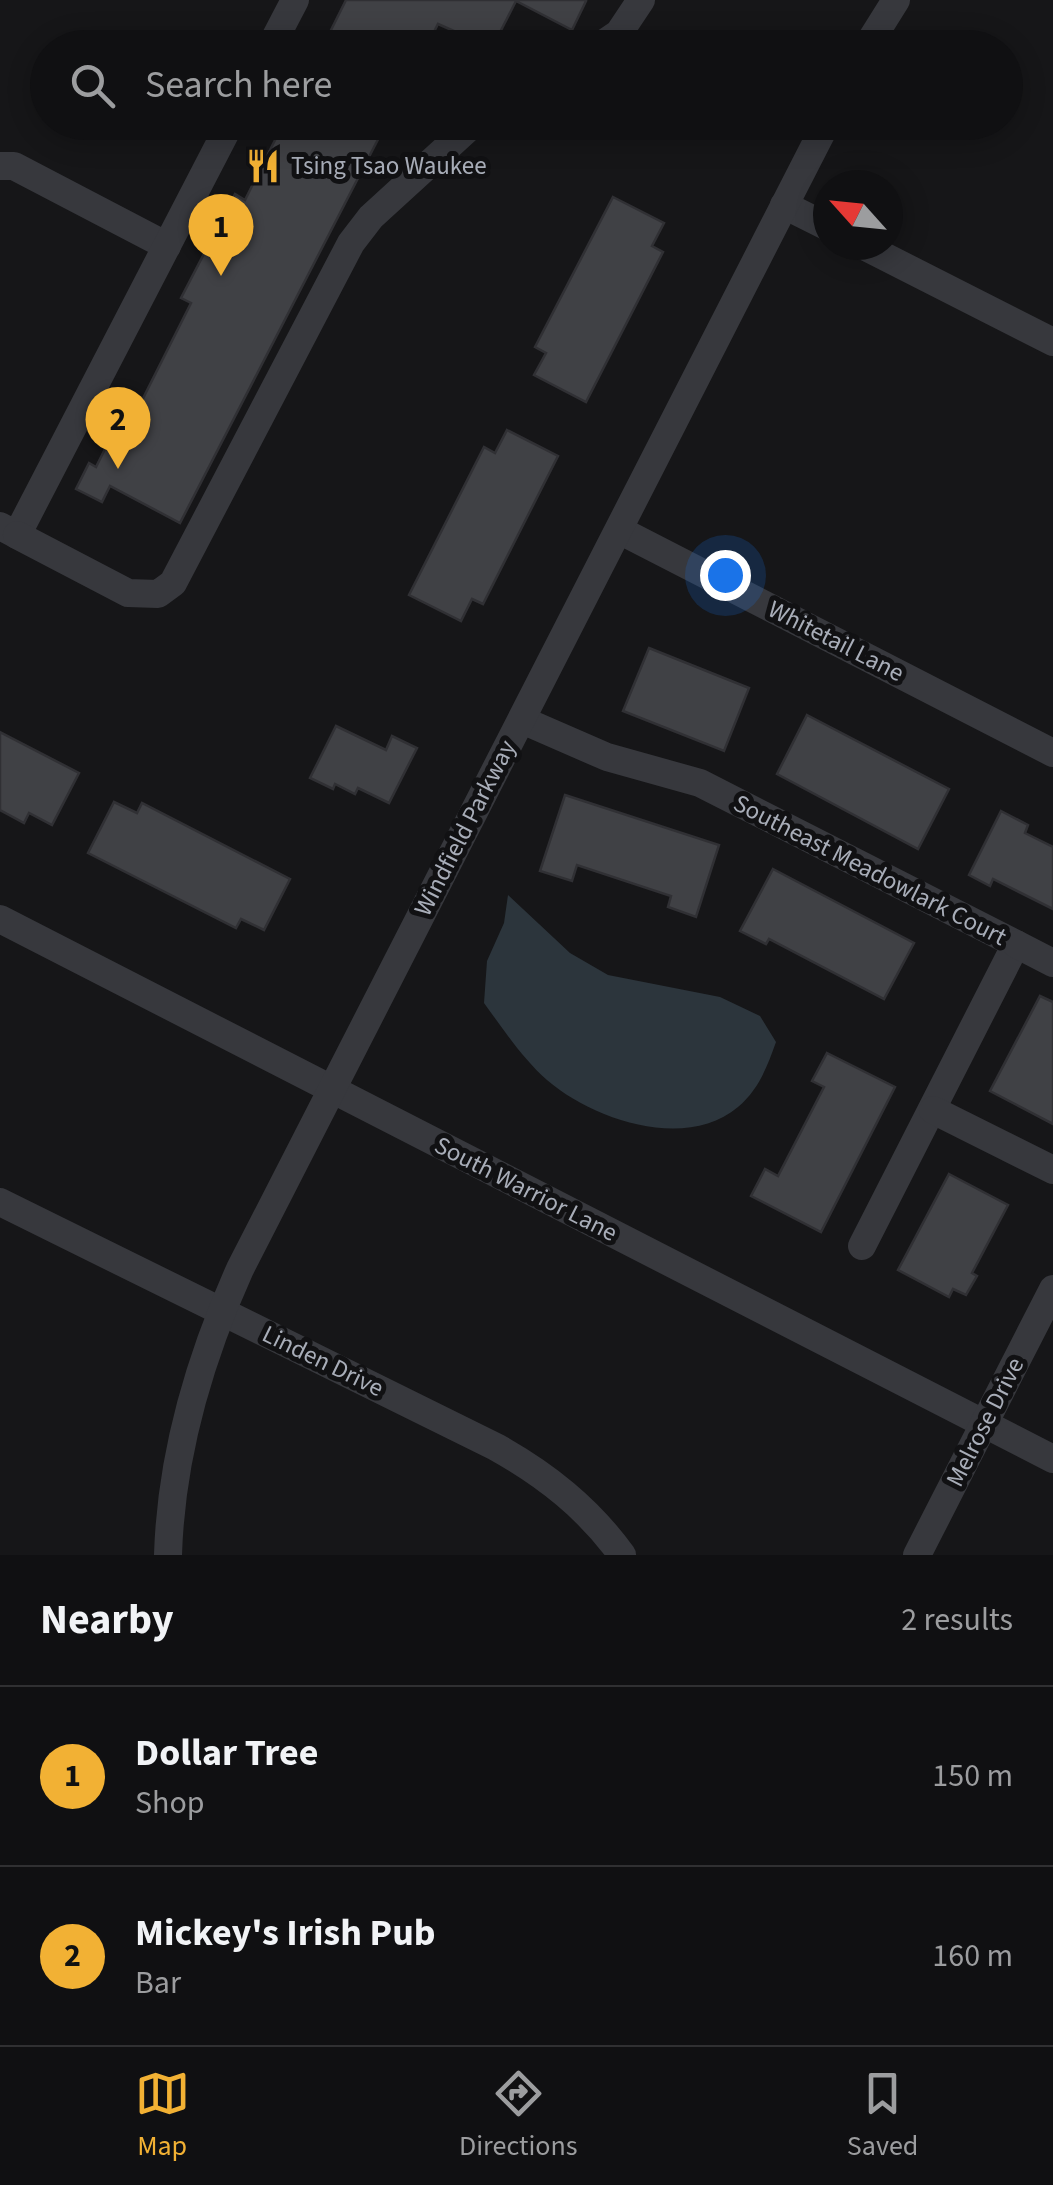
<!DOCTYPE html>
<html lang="en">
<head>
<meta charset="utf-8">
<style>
	:root { --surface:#101012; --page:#1e1e20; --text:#f1f3f6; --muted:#9c9d9f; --line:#303032; --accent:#f2b134 }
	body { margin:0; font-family:"Source Sans 3",sans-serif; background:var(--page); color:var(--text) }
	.compass { position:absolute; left:813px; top:170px; width:90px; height:90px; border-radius:50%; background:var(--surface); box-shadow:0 5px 25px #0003; rotate:297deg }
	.you { position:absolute; left:725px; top:575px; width:35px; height:35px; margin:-25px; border:8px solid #fff; border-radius:50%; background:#1a73e8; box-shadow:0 0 0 15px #1a73e833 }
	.badge { display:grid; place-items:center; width:65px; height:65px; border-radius:50%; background:var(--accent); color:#111; font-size:32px; font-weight:700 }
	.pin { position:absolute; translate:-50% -82px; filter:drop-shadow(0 2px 5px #0008) }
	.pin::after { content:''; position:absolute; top:52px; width:35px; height:30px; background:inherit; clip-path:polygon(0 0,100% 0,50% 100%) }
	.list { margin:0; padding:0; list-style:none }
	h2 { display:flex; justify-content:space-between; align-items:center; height:130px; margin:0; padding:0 40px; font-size:42px }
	h2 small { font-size:32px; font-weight:400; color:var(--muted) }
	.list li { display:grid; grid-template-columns:65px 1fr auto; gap:30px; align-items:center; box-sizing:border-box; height:180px; padding:0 40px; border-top:2px solid var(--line) }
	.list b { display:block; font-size:38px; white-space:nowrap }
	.list p { margin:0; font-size:32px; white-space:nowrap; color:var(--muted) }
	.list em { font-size:32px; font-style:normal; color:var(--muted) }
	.icon { flex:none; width:55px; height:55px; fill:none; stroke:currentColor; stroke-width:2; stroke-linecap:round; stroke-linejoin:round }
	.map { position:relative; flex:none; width:1053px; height:1555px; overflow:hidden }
	.search { position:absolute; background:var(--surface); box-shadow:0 5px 25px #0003; left:30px; right:30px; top:30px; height:110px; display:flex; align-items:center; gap:25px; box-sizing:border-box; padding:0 35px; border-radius:55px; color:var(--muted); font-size:38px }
	.sheet { height:490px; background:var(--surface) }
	nav { display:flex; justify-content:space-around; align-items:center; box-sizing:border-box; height:140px; border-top:2px solid var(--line); background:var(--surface); font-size:28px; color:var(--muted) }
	nav a { display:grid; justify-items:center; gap:5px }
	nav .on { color:var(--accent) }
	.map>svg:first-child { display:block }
	.water { fill:#2c353c }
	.building { fill:#404145; stroke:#303034; stroke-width:2.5 }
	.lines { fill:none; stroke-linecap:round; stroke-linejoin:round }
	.minor { stroke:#37383d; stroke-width:28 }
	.labels { text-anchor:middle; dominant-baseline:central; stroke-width:10; stroke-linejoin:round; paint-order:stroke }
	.poi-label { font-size:25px; fill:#a8adb8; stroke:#111113; text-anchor:start }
	.street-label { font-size:25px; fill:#a8adb8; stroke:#111113 }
</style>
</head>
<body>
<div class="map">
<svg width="1053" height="1555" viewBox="0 0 1053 1555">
	<rect width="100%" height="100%" fill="#161618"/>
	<!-- water -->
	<path class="water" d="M508 895 570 953 608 975 720 997 760 1016 776 1042C767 1067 759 1089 738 1107 686 1151 593 1120 547 1080 523 1059 503 1029 484 1003L487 961 504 923Z"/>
	<!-- building -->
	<g class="building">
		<path d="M346 0H584L586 1 572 30 516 1 492 48 438 24 426 48H322Z"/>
		<path d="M284 122H387L180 523 110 486 102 502 76 489 89 463 96 467 115 429 125 434 191 303 181 298 235 194 245 200Z"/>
		<path d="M613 197 664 223 652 246 663 252 586 402 534 375 546 353 535 347Z"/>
		<path d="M507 430 558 456 483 604 472 599 461 621 409 595 484 447 495 453Z"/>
		<path d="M649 648 749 688 724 751 623 711Z"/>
		<path d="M807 715 949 789 918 849 777 774Z"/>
		<path d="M336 726 386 750 392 736 417 748 389 803 358 788 355 794 335 784 333 789 310 778Z"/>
		<path d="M0 732 79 773 52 825 29 813 24 823 0 810Z"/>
		<path d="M565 795 719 845 696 917 668 907 671 896 577 865 572 881 540 871Z"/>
		<path d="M114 802 137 813 142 803 290 879 264 930 241 919 236 928 88 853Z"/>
		<path d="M1001 811 1028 825 1025 833 1053 847V909L993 879 990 886 969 875Z"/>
		<path d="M773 869 914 943 884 999 769 939 766 944 740 931Z"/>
		<path d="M1040 996 1053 1002V1124L990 1091Z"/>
		<path d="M827 1053 895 1087 821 1232 751 1196 765 1169 778 1176 824 1087 812 1081Z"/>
		<path d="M949 1174 1008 1205 972 1273 977 1276 966 1295 953 1289 949 1297 898 1270Z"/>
	</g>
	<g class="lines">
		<!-- minor -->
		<g class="minor">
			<path d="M270 48 295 0"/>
			<path d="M597 48 619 33 641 0"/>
			<path d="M866 48 896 0"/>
			<path d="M0 166H14L167 246"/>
			<path d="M784 205 828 227"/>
			<path d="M862 245 1053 342"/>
			<path d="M0 526 17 535 231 122"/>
			<path d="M619 530 1053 753"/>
			<path d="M17 535 128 593 158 594 173 583 351 243 371 217 475 122"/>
			<path d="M522 720 607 757 700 783 1016 944 862 1246"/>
			<path d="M0 919 1053 1459"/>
			<path d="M1016 944 1053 963"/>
			<path d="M933 1110 1053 1170"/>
			<path d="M0 1202 496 1447C546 1475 588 1508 622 1555"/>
			<path d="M168 1555C171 1455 199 1360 240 1269L827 122"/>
			<path d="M917 1555 1053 1289"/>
		</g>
	</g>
	<!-- icons -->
	<defs>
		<g id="restaurant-bare" transform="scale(2.7)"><path d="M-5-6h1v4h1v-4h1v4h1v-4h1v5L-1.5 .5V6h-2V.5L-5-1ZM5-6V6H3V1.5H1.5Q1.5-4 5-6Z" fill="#f2b134" stroke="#111113" stroke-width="2.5" paint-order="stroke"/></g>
	</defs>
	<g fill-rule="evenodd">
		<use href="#restaurant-bare" x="263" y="166"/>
	</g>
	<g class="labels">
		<!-- poi labels -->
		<g class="poi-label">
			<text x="291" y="166">Tsing Tsao Waukee</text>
		</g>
		<!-- street labels -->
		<g class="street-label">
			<text transform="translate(836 641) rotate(27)">Whitetail Lane</text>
			<text transform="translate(465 828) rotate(-63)">Windfield Parkway</text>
			<text transform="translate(870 870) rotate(27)">Southeast Meadowlark Court</text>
			<text transform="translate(526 1189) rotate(27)">South Warrior Lane</text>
			<text transform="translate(323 1361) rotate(26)">Linden Drive</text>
			<text transform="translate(985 1422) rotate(-63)">Melrose Drive</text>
		</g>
	</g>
</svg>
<svg class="compass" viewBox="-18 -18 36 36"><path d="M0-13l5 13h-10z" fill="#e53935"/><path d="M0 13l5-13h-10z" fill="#9c9d9f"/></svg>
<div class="you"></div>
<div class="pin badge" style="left:221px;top:276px">1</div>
<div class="pin badge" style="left:118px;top:469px">2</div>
<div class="search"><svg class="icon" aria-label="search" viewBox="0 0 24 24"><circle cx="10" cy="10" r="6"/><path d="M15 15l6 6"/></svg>Search here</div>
</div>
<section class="sheet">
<h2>Nearby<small>2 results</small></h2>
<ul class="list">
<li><span class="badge">1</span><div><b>Dollar Tree</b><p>Shop</p></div><em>150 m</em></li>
<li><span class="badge">2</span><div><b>Mickey's Irish Pub</b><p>Bar</p></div><em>160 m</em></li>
</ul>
</section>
<nav>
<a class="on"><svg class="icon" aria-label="map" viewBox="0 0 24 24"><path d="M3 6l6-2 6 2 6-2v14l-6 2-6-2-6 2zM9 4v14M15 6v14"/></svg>Map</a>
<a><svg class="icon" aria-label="directions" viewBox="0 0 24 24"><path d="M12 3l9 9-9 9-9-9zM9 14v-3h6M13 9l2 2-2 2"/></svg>Directions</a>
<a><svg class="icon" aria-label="saved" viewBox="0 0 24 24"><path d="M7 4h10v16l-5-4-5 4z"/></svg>Saved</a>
</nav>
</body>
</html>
